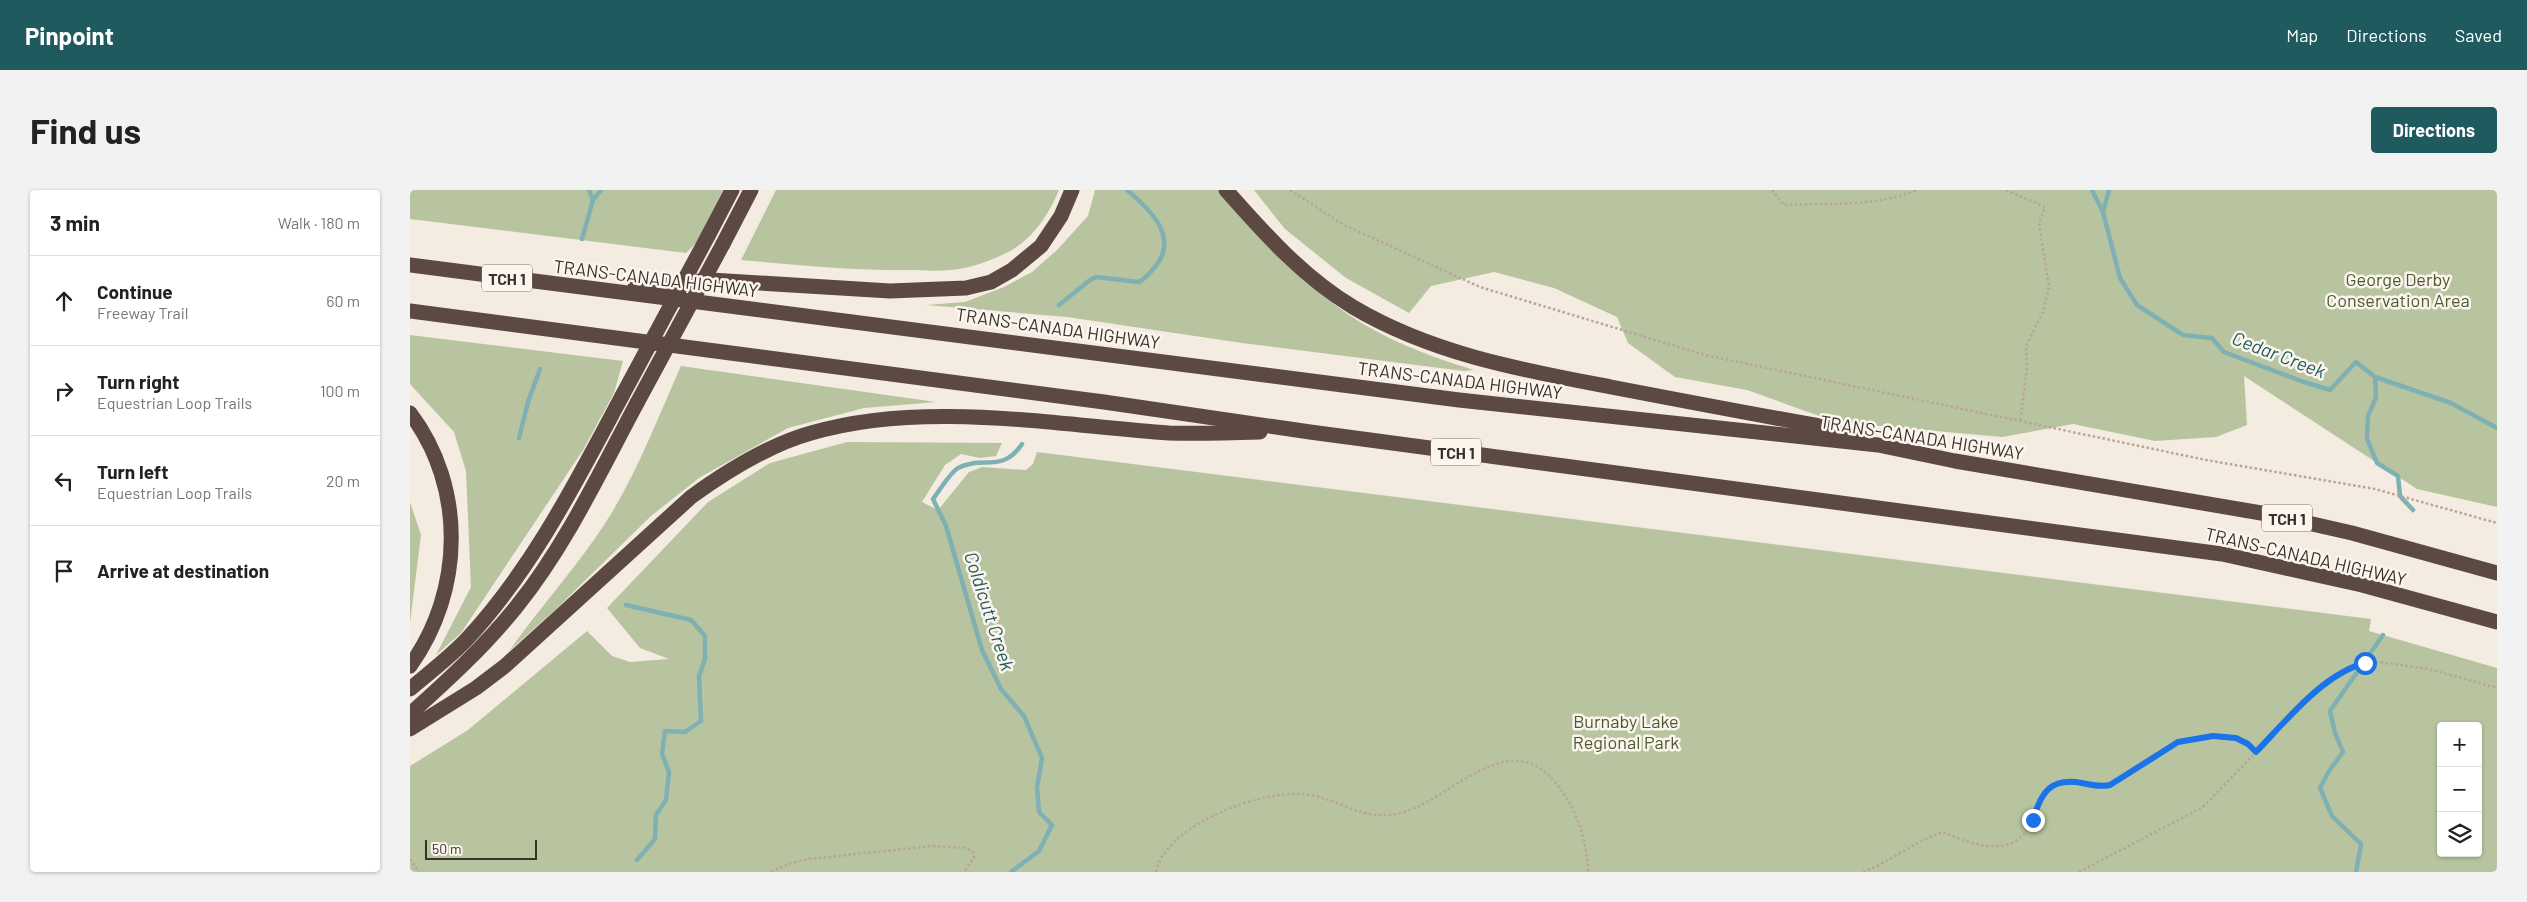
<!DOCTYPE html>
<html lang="en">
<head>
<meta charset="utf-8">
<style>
	:root { --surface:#fff; --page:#f2f2f2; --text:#222; --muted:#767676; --line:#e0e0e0; --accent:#1f5a5e }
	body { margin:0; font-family:Barlow,sans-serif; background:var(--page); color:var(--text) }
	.controls { position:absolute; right:15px; bottom:15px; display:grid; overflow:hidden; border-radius:5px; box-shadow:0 1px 4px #0004 }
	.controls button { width:45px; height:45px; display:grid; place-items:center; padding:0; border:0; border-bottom:1px solid var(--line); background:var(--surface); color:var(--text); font:25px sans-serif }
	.scale { position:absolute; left:15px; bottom:12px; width:112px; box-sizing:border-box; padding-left:5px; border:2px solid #3b302b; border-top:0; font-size:14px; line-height:18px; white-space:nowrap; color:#3b302b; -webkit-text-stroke:4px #fbf5ee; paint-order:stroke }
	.stop { position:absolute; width:15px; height:15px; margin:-11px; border:4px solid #1a73e8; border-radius:50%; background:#fff }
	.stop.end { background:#1a73e8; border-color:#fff; box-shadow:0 1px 5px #0008 }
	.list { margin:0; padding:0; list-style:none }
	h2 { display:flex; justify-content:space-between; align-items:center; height:65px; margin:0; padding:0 20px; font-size:21px }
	h2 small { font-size:16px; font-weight:400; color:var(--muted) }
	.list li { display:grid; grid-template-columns:32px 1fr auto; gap:15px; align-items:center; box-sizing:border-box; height:90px; padding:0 20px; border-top:1px solid var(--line) }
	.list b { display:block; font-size:19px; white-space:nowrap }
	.list p { margin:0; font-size:16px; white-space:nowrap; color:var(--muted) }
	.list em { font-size:16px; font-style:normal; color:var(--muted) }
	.icon { flex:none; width:28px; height:28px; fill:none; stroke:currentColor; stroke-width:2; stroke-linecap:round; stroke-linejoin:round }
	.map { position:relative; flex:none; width:2087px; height:682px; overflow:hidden; border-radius:5px }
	header { display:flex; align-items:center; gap:30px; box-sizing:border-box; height:70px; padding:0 25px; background:var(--accent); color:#fff }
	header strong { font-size:24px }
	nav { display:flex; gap:28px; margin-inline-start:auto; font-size:18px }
	.intro { display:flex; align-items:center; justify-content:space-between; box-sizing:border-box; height:120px; padding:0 30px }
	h1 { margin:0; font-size:35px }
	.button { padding:12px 22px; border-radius:5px; background:var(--accent); color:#fff; font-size:18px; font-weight:700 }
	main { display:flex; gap:30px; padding:0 30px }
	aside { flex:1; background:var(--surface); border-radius:5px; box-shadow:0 1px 4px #0004 }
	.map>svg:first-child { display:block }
	.green { fill:#b8c4a0; fill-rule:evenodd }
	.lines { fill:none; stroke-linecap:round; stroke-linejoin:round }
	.stream { stroke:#7fb0b2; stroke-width:4.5 }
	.path { stroke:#b9a596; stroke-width:2.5; stroke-dasharray:2.5 2.5; stroke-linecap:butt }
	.motorway { stroke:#5c4a42; stroke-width:15 }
	.motorway-bridge { stroke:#5c4a42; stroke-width:15 }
	.route { stroke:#1a73e8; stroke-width:6 }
	.labels { text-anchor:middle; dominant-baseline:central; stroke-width:5; stroke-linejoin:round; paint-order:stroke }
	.shield { fill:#fbf5ee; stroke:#756b66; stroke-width:1 }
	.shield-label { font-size:16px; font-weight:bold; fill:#3b302b }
	.street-label { font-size:18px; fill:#3b302b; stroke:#fbf5ee }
	.park-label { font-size:18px; fill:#4a5a2e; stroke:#fbf5ee }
	.water-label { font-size:19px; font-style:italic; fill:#1f5a5e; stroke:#fbf5ee }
</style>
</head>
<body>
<header>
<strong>Pinpoint</strong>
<nav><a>Map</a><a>Directions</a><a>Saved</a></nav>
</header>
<div class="intro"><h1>Find us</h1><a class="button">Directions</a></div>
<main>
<aside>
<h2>3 min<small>Walk · 180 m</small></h2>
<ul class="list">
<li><svg class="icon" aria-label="ahead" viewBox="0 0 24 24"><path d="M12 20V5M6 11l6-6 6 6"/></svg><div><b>Continue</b><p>Freeway Trail</p></div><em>60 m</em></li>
<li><svg class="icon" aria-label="right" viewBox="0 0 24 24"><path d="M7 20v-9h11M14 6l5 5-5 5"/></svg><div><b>Turn right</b><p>Equestrian Loop Trails</p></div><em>100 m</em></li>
<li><svg class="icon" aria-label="left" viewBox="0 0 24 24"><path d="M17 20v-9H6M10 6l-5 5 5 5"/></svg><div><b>Turn left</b><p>Equestrian Loop Trails</p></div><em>20 m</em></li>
<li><svg class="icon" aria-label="arrive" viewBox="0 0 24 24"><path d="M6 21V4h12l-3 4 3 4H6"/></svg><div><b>Arrive at destination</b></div></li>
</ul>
</aside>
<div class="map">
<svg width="2087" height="682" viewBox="0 0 2087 682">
	<rect width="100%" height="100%" fill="#f4ebe1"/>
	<!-- green -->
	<g class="green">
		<path d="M0 0H313L287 52 276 63 0 29Z"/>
		<path d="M366 0H649C638 27 620 53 592 65 579 71 563 77 549 79 532 82 513 80 495 80 440 80 386 75 331 70Z"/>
		<path d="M685 0H811C850 45 890 91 939 125 976 150 1021 167 1064 180L1054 181 832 153 657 127 516 115 555 112 594 97 622 82 647 60 678 26Z"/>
		<path d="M844 0H2087V317L2007 299 1834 186 1837 235 1806 247 1745 251 1663 234 1592 247 1426 232 1337 200 1265 187 1218 153 1207 127 1144 98 1084 82 1021 96 999 123 936 88 875 39Z"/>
		<path d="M0 145 213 171 204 203 173 260 51 443 26 465 61 397 56 281 44 242 0 194Z"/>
		<path d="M271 176 526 212 454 218 378 238 289 288 241 326 145 420 99 461C132 414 171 373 201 324 229 278 249 225 271 176Z"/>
		<path d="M437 252 592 253 586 266 570 268 551 264 535 275 512 312 528 320 559 282 572 277 616 280 623 274 627 262 1961 429 1959 441 2087 478V682H0V576L58 540 177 441 202 466 220 472 259 469 230 458 197 418 298 312 360 273ZM2031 536H2068V663H2031Z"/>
		<path d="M0 312 11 345 0 433Z"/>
	</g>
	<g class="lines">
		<!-- stream -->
		<g class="stream">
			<path d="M179 0 183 10"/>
			<path d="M1682 0 1693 22"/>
			<path d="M1699 0 1693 22 1710 88 1727 115 1773 145 1802 148 1814 162 1891 191 1920 200 1946 172 1965 187 1966 207 1958 226 1957 249 1967 273 1988 286 1990 306 2003 320"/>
			<path d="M172 49 183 10 191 0"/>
			<path d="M649 115 680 90 686 87 729 92C736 88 740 83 745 77 770 47 739 18 717 0"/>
			<path d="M1965 187 2041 213 2087 238"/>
			<path d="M109 248 118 212 130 179"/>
			<path d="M216 415 281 430 295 446V469L289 486 291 531 275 542 255 541 252 564 259 582 256 610 246 625 245 649 227 670"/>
			<path d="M601 682 629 661 642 635 629 622 627 597 632 568 614 526 591 499 572 460 536 336 523 309C530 300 539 284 548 278 573 265 592 284 612 254"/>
			<path d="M1946 682 1951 654 1922 626 1910 598 1919 581 1933 562 1925 543 1920 521 1973 445"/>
		</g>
		<!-- path -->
		<g class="path">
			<path d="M880 0 934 35 1070 97 1295 165 1796 270 1965 299 2087 333"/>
			<path d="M1362 0 1374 15C1417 13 1466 17 1507 0"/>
			<path d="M1596 0 1635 17 1629 33 1639 97 1633 122 1616 156 1617 178 1610 232"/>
			<path d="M0 669 9 682"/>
			<path d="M361 682 381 673 399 669 523 656 556 658 563 662 564 668 554 682"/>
			<path d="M746 682C756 635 848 601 891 604 926 606 949 631 986 624 1040 614 1098 529 1149 597 1168 622 1177 652 1178 682"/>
			<path d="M1453 682C1481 671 1504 652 1532 642 1564 655 1607 672 1624 627 1628 615 1631 601 1643 595 1663 586 1680 598 1700 595L1768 553 1803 546 1826 548 1838 553 1846 562"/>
			<path d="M1669 682 1793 617 1879 528 1922 488 1938 477 1969 472 2019 479 2087 498"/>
		</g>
		<!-- motorway -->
		<g class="motorway">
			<path d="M816 0C854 43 893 87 943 117 1022 164 1112 180 1201 197 1274 211 1347 225 1421 238L1443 246"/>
			<path d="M298 46 322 0"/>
			<path d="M313 54 341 0"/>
			<path d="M0 75 1049 210 1468 255 1545 271 1863 325 1942 343 2087 383"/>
			<path d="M225 97 301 90 480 101 556 98 581 92 602 80 631 56 651 26 662 0"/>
			<path d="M0 121 694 212 900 242 1812 364 1952 395 2087 432"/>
			<path d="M0 223C56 297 54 401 0 476"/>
			<path d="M0 499C19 483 40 467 57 449 123 378 167 290 212 206"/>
			<path d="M0 524C38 490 75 456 107 416 156 355 190 282 227 213"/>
			<path d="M0 539 66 498 95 476 281 307C317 281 358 255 401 243 513 210 645 235 759 243 789 244 820 243 850 242"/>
		</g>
		<!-- motorway-bridge -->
		<g class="motorway-bridge">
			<path d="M212 206 298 46"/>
			<path d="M227 213 313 54"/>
		</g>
	</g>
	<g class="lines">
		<!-- route -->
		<path class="route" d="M1623 630C1631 602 1641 587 1672 593 1683 595 1689 597 1700 595L1768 552 1803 546 1826 548 1838 554 1846 562C1876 531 1913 484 1955 473"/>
	</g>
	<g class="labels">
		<!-- shield labels -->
		<g class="shield">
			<rect x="72" y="74.5" width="50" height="27" rx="4"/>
			<rect x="1021" y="248.5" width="50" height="27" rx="4"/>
			<rect x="1852" y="314.5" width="50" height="27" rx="4"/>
		</g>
		<g class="shield-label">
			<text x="97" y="88">TCH 1</text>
			<text x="1046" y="262">TCH 1</text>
			<text x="1877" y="328">TCH 1</text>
		</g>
		<!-- street labels -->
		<g class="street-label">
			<text transform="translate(246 88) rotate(7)">TRANS-CANADA HIGHWAY</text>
			<text transform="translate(648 138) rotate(8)">TRANS-CANADA HIGHWAY</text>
			<text transform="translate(1050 190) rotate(7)">TRANS-CANADA HIGHWAY</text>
			<text transform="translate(1512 247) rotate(9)">TRANS-CANADA HIGHWAY</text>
			<text transform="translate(1896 366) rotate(13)">TRANS-CANADA HIGHWAY</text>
		</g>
		<!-- park labels -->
		<g class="park-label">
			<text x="1988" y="89">George Derby<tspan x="1988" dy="21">Conservation Area</tspan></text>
			<text x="1216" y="531">Burnaby Lake<tspan x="1216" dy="21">Regional Park</tspan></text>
		</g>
		<!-- water labels -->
		<g class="water-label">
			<text transform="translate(1869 164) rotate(21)">Cedar Creek</text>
			<text transform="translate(580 421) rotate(72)">Coldicutt Creek</text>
		</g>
	</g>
</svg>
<div class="controls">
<button>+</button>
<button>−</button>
<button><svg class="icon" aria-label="layers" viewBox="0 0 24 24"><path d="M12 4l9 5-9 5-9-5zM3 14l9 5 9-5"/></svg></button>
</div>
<div class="scale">50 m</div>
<div class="stop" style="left:1955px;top:473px"></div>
<div class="stop end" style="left:1623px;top:630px"></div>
</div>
</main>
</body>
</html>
